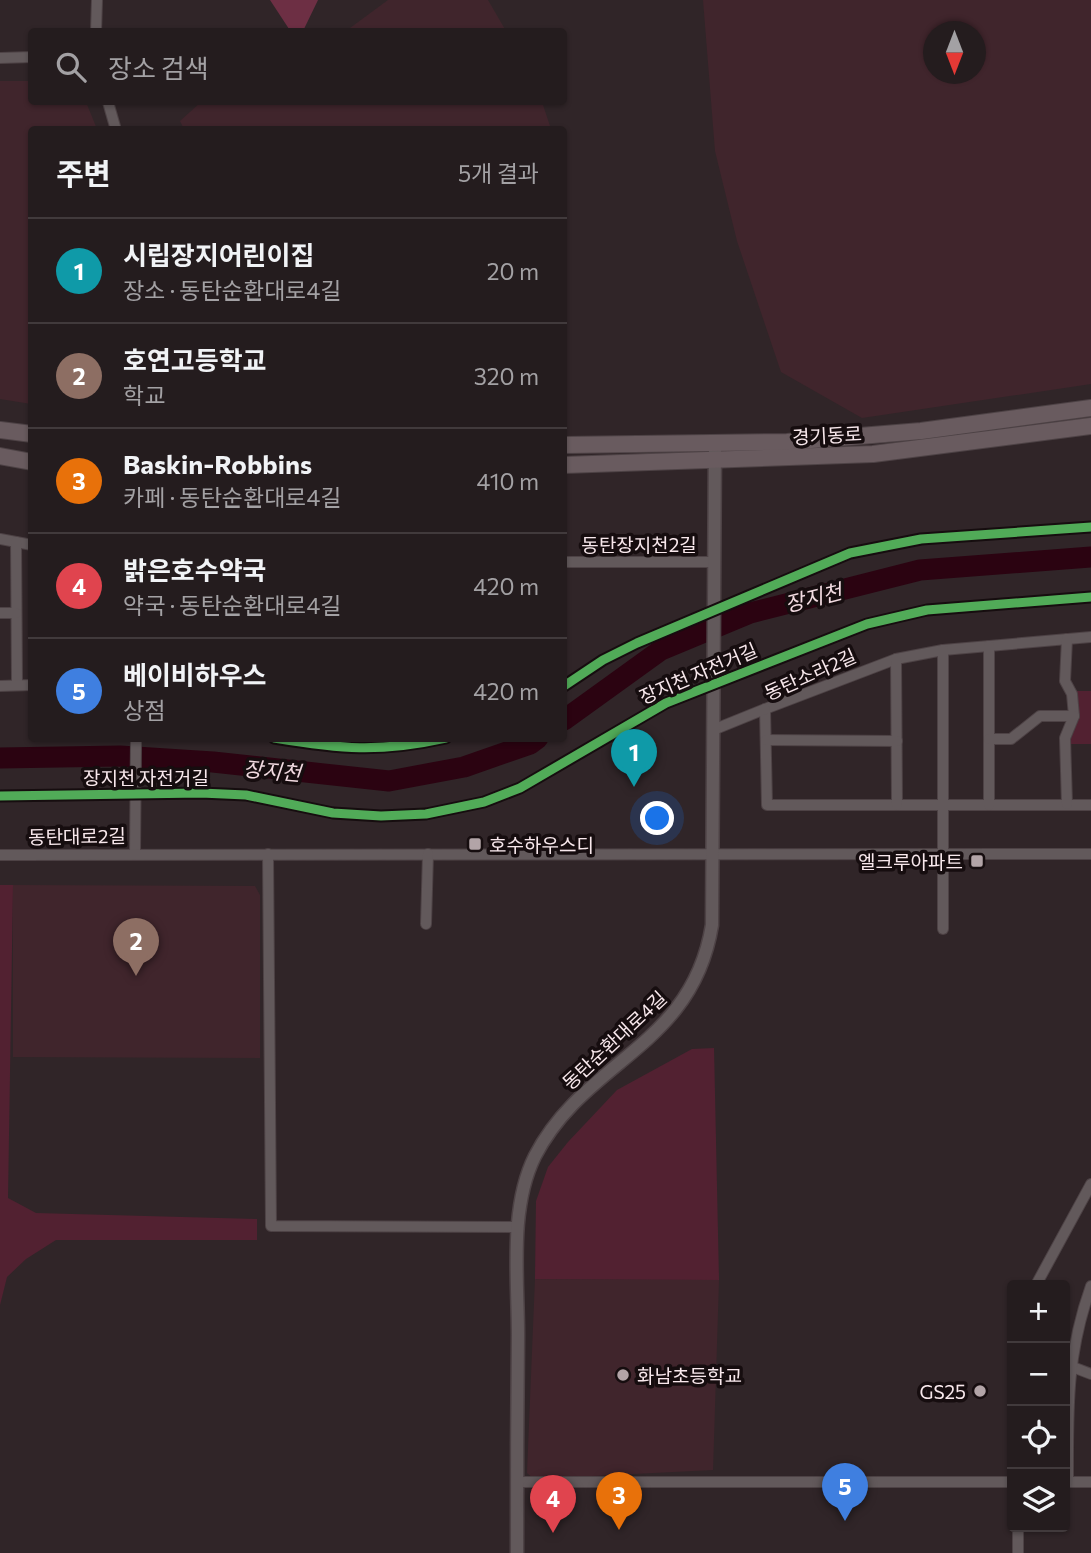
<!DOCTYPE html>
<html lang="ko">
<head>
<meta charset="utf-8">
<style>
	:root { --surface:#241c1e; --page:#2c2527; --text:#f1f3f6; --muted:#a3a1a4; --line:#413a3c; --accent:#2563eb }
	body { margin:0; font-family:Commissioner,"Noto Sans KR",sans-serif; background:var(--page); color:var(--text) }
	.controls { position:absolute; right:21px; bottom:21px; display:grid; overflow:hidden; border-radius:7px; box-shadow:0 2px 5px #0004 }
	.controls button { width:63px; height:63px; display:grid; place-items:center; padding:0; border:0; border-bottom:2px solid var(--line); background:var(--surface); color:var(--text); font:35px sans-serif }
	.compass { position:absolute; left:923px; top:21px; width:63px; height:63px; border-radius:50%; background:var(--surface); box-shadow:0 2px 5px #0004; rotate:180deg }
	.you { position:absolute; left:658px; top:819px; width:24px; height:24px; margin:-18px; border:5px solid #fff; border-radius:50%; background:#1a73e8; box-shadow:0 0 0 10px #1a73e833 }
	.badge { display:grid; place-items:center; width:46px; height:46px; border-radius:50%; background:var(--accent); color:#fff; font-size:23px; font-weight:700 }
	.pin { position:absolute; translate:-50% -58px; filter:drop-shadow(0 2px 4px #0008) }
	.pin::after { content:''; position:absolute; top:37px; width:24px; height:21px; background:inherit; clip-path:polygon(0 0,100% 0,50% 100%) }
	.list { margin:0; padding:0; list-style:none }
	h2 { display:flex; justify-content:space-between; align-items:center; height:91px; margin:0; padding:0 28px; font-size:30px }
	h2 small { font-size:23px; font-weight:400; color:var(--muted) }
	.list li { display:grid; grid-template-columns:46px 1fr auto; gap:21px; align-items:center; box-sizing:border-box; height:105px; padding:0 28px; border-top:2px solid var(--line) }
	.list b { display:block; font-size:26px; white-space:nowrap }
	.list p { margin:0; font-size:23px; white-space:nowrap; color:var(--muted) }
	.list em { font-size:23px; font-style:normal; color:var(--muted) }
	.icon { flex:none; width:38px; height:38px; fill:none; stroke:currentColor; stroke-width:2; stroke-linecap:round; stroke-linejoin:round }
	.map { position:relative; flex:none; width:1091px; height:1553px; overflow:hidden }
	.search { position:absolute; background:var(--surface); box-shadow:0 2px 5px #0004; left:28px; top:28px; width:539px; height:77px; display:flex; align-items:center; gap:18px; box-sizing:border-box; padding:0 24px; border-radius:7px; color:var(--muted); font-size:26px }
	.panel { position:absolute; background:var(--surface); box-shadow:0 2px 5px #0004; left:28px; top:126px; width:539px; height:616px; border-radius:7px }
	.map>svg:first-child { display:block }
	.built { fill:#40252c; fill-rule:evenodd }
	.green { fill:#522131 }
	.forest { fill:#6d2f44 }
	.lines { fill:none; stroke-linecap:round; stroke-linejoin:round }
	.river { stroke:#2b0311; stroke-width:21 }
	.minor-casing { stroke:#4d4245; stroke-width:12 }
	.tertiary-casing { stroke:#4d4245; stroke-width:15 }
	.primary-casing { stroke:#4d4245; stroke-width:18 }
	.minor { stroke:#62595b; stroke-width:10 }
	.tertiary { stroke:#62595b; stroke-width:12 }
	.primary { stroke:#695b5f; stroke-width:16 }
	.cycleway-casing { stroke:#160d0f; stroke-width:13 }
	.cycleway { stroke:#51ab58; stroke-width:9 }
	.poi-dot { fill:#b2a4a7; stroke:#160d0f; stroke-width:2.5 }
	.labels { text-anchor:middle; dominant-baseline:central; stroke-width:7; stroke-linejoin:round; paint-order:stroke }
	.street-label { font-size:19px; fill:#f8e8ec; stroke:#160d0f }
	.poi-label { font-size:19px; fill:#f8e8ec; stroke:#160d0f; text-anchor:start }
	.water-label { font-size:21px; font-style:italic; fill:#f2dbe1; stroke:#160d0f }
</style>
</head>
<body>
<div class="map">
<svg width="1091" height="1553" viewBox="0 0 1091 1553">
	<rect width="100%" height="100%" fill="#302528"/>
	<!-- built -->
	<g class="built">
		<path d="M388 0H488L506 31H346Z"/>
		<path d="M703 0H1091V384L862 418 781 372 737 241 715 151ZM934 32H976V74H934Z"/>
		<path d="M0 81H31L32 102H86L97 129 32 130 31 404 0 399Z"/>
		<path d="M201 102H542L551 129H184L180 121Z"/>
		<path d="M13 885 255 886 260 895V1058L13 1057Z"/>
		<path d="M535 1279 719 1280 713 1470 534 1479 527 1473Z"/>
	</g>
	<!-- green -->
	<g class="green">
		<path d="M1077 691H1091V744H1069L1077 721Z"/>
		<path d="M0 885H13L8 1198 36 1213 257 1219V1240H56L26 1259 7 1277 0 1305Z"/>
		<path d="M714 1048 719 1280 535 1279 536 1201 548 1167 568 1142 617 1090 692 1049Z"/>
	</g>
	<!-- forest -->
	<path class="forest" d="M270 0H318L303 31 291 32Z"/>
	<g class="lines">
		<!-- river -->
		<g class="river">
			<path d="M564 720 661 650 750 613 920 570 1091 557"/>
			<path d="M0 758 120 756 213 762 389 781 464 767 530 744 538 738"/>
		</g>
		<!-- minor casing -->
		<g class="minor-casing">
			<g id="minor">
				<path d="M96 32 97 0"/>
				<path d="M0 58 32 57"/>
				<path d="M108 102 116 130"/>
				<path d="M0 539 32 545"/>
				<path d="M16 542 17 685"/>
				<path d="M564 562H714"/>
				<path d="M0 613H16"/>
				<path d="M1091 637 943 650 896 659 765 709 767 805H1091"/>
				<path d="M1067 639 1065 681 1072 694 1074 716 1065 738 1067 804"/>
				<path d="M989 646V805"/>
				<path d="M896 659 897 805"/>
				<path d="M0 686 32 685"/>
				<path d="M713 730 765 709"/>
				<path d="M989 739H1011L1040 716H1074"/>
				<path d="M766 740 897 741"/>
				<path d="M135 854 136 738"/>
				<path d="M268 854 271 1226 518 1227"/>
				<path d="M0 855 1091 854"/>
				<path d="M426 924 428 854"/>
				<path d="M943 929V650"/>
				<path d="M1036 1285 1091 1184"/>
				<path d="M1070 1366 1091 1374"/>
				<path d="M517 1482H1012"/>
				<path d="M1065 1482H1091"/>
				<path d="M1068 1482C1068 1409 1066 1356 1091 1286"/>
				<path d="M1018 1527V1553"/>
			</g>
		</g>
		<!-- tertiary casing -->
		<g class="tertiary-casing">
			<path id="tertiary" d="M517 1553C517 1480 517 1408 518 1335 518 1278 509 1208 535 1156 585 1059 692 1048 712 925L715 444"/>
		</g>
		<!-- primary casing -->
		<g class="primary-casing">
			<g id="primary">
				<path d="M0 430 32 434"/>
				<path d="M564 445 787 442 921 431 1091 408"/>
				<path d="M0 456 32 462"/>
				<path d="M564 465 873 454 1091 426"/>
			</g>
		</g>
		<!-- minor -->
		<use href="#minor" class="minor"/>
		<!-- tertiary -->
		<use href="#tertiary" class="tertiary"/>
		<!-- primary -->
		<use href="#primary" class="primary"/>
		<!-- cycleway casing -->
		<g class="cycleway-casing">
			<g id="cycleway">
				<path d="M564 686 603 660 637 643 850 553 921 539 1091 527"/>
				<path d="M274 738C341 749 378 753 446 738"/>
				<path d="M0 796 201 793 246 795 333 813 381 816 426 814 484 802 520 788 666 703 867 624 927 610 1091 597"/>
			</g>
		</g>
		<!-- cycleway -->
		<use href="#cycleway" class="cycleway"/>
	</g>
	<!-- markers -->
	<g class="poi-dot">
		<rect x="468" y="837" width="14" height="14" rx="3.5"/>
		<rect x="970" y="854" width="14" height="14" rx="3.5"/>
		<circle cx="623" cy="1375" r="7"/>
		<circle cx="980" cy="1391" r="7"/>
	</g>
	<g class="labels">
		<!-- street labels -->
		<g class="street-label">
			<text transform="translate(827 435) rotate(-3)">경기동로</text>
			<text x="639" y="544">동탄장지천2길</text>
			<text transform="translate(698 673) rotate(-23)">장지천 자전거길</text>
			<text transform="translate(810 674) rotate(-24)">동탄소라2길</text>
			<text x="146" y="777">장지천 자전거길</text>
			<text transform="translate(77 836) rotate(-1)">동탄대로2길</text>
			<text transform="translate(614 1040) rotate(-43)">동탄순환대로4길</text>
		</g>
		<!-- poi labels -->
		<g class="poi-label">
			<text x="489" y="844">호수하우스디</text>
			<text x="963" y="861" text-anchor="end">엘크루아파트</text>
			<text x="637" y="1375">화남초등학교</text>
			<text x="966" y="1391" text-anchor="end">GS25</text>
		</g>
		<!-- water labels -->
		<g class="water-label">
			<text transform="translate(813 597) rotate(-14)">장지천</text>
			<text transform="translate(272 770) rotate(5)">장지천</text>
		</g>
	</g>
</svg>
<div class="controls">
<button>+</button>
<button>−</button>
<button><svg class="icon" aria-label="locate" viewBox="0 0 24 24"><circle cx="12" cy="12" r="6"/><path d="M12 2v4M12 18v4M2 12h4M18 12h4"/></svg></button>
<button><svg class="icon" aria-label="layers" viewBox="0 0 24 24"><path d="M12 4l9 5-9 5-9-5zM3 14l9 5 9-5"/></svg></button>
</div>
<svg class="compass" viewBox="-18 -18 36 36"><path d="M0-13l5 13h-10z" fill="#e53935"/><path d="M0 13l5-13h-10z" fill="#a3a1a4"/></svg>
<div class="you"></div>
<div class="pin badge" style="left:634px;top:787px;background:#0f9aa8">1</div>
<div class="pin badge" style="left:136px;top:976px;background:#8d6e63">2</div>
<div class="pin badge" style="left:619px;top:1530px;background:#e8710a">3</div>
<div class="pin badge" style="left:553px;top:1533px;background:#e0444e">4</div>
<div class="pin badge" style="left:845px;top:1521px;background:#3f7fe0">5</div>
<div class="search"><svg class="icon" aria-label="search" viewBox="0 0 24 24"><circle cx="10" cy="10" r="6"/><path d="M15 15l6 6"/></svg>장소 검색</div>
<section class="panel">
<h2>주변<small>5개 결과</small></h2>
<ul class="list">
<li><span class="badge" style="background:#0f9aa8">1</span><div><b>시립장지어린이집</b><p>장소 · 동탄순환대로4길</p></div><em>20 m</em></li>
<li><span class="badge" style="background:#8d6e63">2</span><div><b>호연고등학교</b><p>학교</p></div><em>320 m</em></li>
<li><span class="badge" style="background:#e8710a">3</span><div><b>Baskin-Robbins</b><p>카페 · 동탄순환대로4길</p></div><em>410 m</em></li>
<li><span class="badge" style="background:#e0444e">4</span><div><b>밝은호수약국</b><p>약국 · 동탄순환대로4길</p></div><em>420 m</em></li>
<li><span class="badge" style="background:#3f7fe0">5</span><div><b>베이비하우스</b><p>상점</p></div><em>420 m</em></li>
</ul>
</section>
</div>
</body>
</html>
